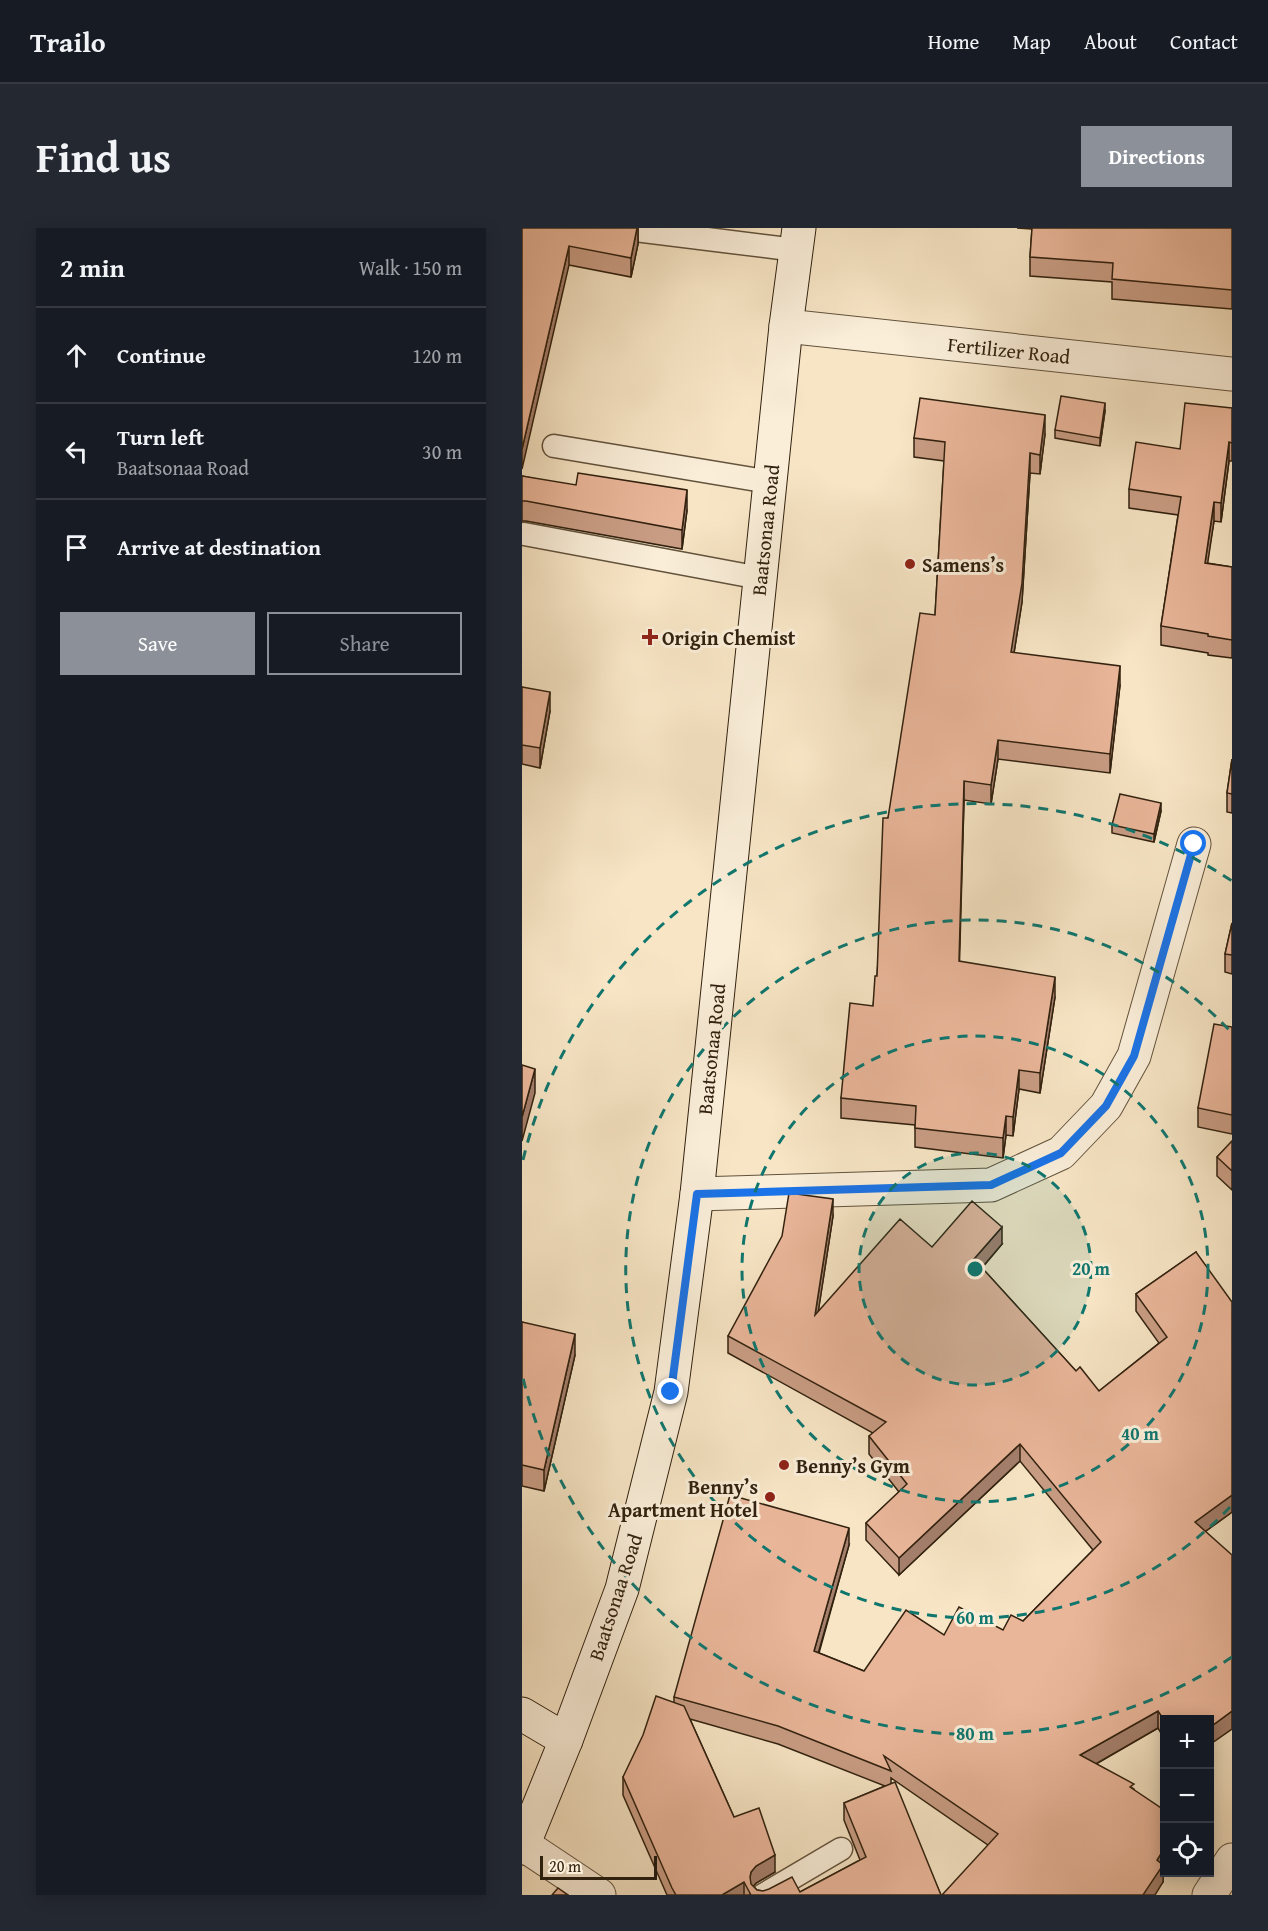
<!DOCTYPE html>
<html lang="en">
<head>
<meta charset="utf-8">
<style>
	:root { --surface:#171b24; --page:#242831; --text:#f1f3f6; --muted:#9ea1a6; --line:#363941; --accent:#8c9099 }
	body { margin:0; font-family:"Gentium Book Plus",serif; background:var(--page); color:var(--text) }
	.controls { position:absolute; right:18px; bottom:18px; display:grid; overflow:hidden; border-radius:0px; box-shadow:0 3px 15px #0003 }
	.controls button { width:54px; height:54px; display:grid; place-items:center; padding:0; border:0; border-bottom:2px solid var(--line); background:var(--surface); color:var(--text); font:30px sans-serif }
	.scale { position:absolute; left:18px; bottom:15px; width:117px; box-sizing:border-box; padding-left:6px; border:3px solid #31210f; border-top:0; font-size:16px; line-height:21px; white-space:nowrap; color:#31210f; -webkit-text-stroke:4px #faeed9; paint-order:stroke }
	.stop { position:absolute; width:18px; height:18px; margin:-14px; border:4px solid #1a73e8; border-radius:50%; background:#fff }
	.stop.end { background:#1a73e8; border-color:#fff; box-shadow:0 2px 6px #0008 }
	.list { margin:0; padding:0; list-style:none }
	h2 { display:flex; justify-content:space-between; align-items:center; height:78px; margin:0; padding:0 24px; font-size:26px }
	h2 small { font-size:20px; font-weight:400; color:var(--muted) }
	.list li { display:grid; grid-template-columns:39px 1fr auto; gap:18px; align-items:center; box-sizing:border-box; height:96px; padding:0 24px; border-top:2px solid var(--line) }
	.list b { display:block; font-size:22px; white-space:nowrap }
	.list p { margin:0; font-size:20px; white-space:nowrap; color:var(--muted) }
	.list em { font-size:20px; font-style:normal; color:var(--muted) }
	.actions { display:flex; gap:12px; padding:18px 24px }
	.actions a { flex:1; padding:14px 0; border:2px solid var(--accent); border-radius:0px; text-align:center; font-size:21px; color:var(--accent) }
	.actions .main { background:var(--accent); color:#fff }
	.icon { flex:none; width:33px; height:33px; fill:none; stroke:currentColor; stroke-width:2; stroke-linecap:round; stroke-linejoin:round }
	.map { position:relative; flex:none; width:710px; height:1667px; overflow:hidden; border-radius:0px }
	header { display:flex; align-items:center; gap:36px; box-sizing:border-box; height:84px; padding:0 30px; background:var(--surface); border-bottom:2px solid var(--line) }
	header strong { font-size:28px }
	nav { display:flex; gap:33px; margin-inline-start:auto; font-size:21px }
	.intro { display:flex; align-items:center; justify-content:space-between; box-sizing:border-box; height:144px; padding:0 36px }
	h1 { margin:0; font-size:42px }
	.button { padding:15px 27px; border-radius:0px; background:var(--accent); color:#fff; font-size:21px; font-weight:700 }
	main { display:flex; gap:36px; padding:0 36px }
	aside { flex:1; background:var(--surface); border-radius:0px; box-shadow:0 3px 15px #0003 }
	.map>svg:first-child { display:block }
	.lines { fill:none; stroke-linecap:round; stroke-linejoin:round }
	.lane-casing { stroke:#62523c; stroke-width:25 }
	.street-casing { stroke:#62523c; stroke-width:35 }
	.secondary-casing { stroke:#31210f; stroke-width:35 }
	.lane { stroke:#faeed9; stroke-width:22 }
	.street { stroke:#faeed9; stroke-width:33 }
	.secondary { stroke:#faeed9; stroke-width:33 }
	.wall { fill:#c99d84; stroke:#31210f; stroke-width:1.5; fill-rule:evenodd }
	.shaded-wall { fill:#a47f6c; stroke:#31210f; stroke-width:1.5 }
	.building { fill:#eab69a; stroke:#31210f; stroke-width:1.5 }
	.route { stroke:#1a73e8; stroke-width:8 }
	.ring { fill:none; stroke:#0f766e; stroke-width:3; stroke-dasharray:10 8 }
	.poi-dot { fill:#8f2418; stroke:#faeed9; stroke-width:2 }
	.labels { text-anchor:middle; dominant-baseline:central; stroke-width:6; stroke-linejoin:round; paint-order:stroke }
	.street-label { font-size:20px; fill:#31210f; stroke:#faeed9 }
	.poi-label { font-size:20px; font-weight:bold; fill:#31210f; stroke:#faeed9; text-anchor:start }
	.centre { fill:#0f766e; stroke:#faeed9; stroke-width:3 }
	.ring-label { font-size:18px; text-anchor:middle; font-weight:bold; fill:#0f766e; stroke:#faeed9; stroke-width:6; stroke-linejoin:round; paint-order:stroke }
</style>
</head>
<body>
<header>
<strong>Trailo</strong>
<nav><a>Home</a><a>Map</a><a>About</a><a>Contact</a></nav>
</header>
<div class="intro"><h1>Find us</h1><a class="button">Directions</a></div>
<main>
<aside>
<h2>2 min<small>Walk · 150 m</small></h2>
<ul class="list">
<li><svg class="icon" aria-label="ahead" viewBox="0 0 24 24"><path d="M12 20V5M6 11l6-6 6 6"/></svg><div><b>Continue</b></div><em>120 m</em></li>
<li><svg class="icon" aria-label="left" viewBox="0 0 24 24"><path d="M17 20v-9H6M10 6l-5 5 5 5"/></svg><div><b>Turn left</b><p>Baatsonaa Road</p></div><em>30 m</em></li>
<li><svg class="icon" aria-label="arrive" viewBox="0 0 24 24"><path d="M6 21V4h12l-3 4 3 4H6"/></svg><div><b>Arrive at destination</b></div></li>
</ul>
<div class="actions"><a class="main">Save</a><a>Share</a></div>
</aside>
<div class="map">
<svg width="710" height="1667" viewBox="0 0 710 1667">
	<rect width="100%" height="100%" fill="#f7e5c5"/>
	<filter id="stains"><feTurbulence type="fractalNoise" baseFrequency=".00333" numOctaves="4"/><feColorMatrix values="0 0 0 0 .2 0 0 0 0 .09 0 0 0 0 .02 0 0 0 .5 -.17"/></filter>
	<radialGradient id="worn" r=".72"><stop offset=".6" stop-color="#630" stop-opacity="0"/><stop offset="1" stop-color="#630" stop-opacity=".3"/></radialGradient>
	<g class="lines">
		<!-- lane casing -->
		<g class="lane-casing">
			<g id="lane">
				<path d="M97 0 274 22"/>
				<path d="M32 218 248 254"/>
				<path d="M2 306 238 350"/>
				<path d="M241 1667 319 1621"/>
			</g>
		</g>
		<!-- street casing -->
		<g class="street-casing">
			<g id="street">
				<path d="M264 98 710 146"/>
				<path d="M175 966 469 957 539 925 584 878 612 828 672 616"/>
				<path d="M2 1617 77 1667"/>
				<path d="M687 1667 710 1632"/>
			</g>
		</g>
		<!-- secondary casing -->
		<g class="secondary-casing">
			<g id="secondary">
				<path d="M0 1486 44 1512"/>
				<path d="M0 1620 44 1512 100 1361 149 1164 175 966 264 98 277 0"/>
			</g>
		</g>
		<!-- lane -->
		<use href="#lane" class="lane"/>
		<!-- street -->
		<use href="#street" class="street"/>
		<!-- secondary -->
		<use href="#secondary" class="secondary"/>
	</g>
	<!-- wall -->
	<g class="wall">
		<path d="M0 0H116V16L109 49 47 37Z"/>
		<path d="M495 0H710V81L590 71V54L508 48V29L510 1Z"/>
		<path d="M710 180V233H707L699 294 692 293 685 335 710 339V430L686 427V425L639 417V398L656 287 607 280V261Z"/>
		<path d="M583 183 578 218 533 210V202Z"/>
		<path d="M523 206 518 246 508 245 500 374 492 425 598 457 588 545 476 531 469 576 442 572 437 734 533 769 518 865 497 861 491 908 484 907 481 930 393 919V897L319 890V870L351 778 355 748 366 590 413 387 422 233 392 229V210Z"/>
		<path d="M0 248 165 282 160 321 4 293H0Z"/>
		<path d="M0 459 28 483 18 540 0 536Z"/>
		<path d="M710 531V585L705 584V565Z"/>
		<path d="M639 583 632 614 590 605V597Z"/>
		<path d="M710 695V746L703 744V726Z"/>
		<path d="M710 799V906L676 899V880Z"/>
		<path d="M710 913V962L695 948V929Z"/>
		<path d="M311 988 296 1084 410 1019 480 1016 460 1040 554 1143 577 1163 637 1115 614 1083V1066L674 1024 710 1284 684 1303 642 1491V1510L636 1500 574 1536 612 1561 641 1640V1654L466 1617 369 1550V1556L419 1667H145L101 1567V1549L152 1474V1469L327 1317 297 1425 342 1443 422 1407 481 1402 501 1393 571 1322 498 1233 377 1347 344 1312V1295L377 1264 347 1226V1208L351 1205 206 1125V1108ZM168 1491 256 1516 363 1558 322 1575V1592L338 1632 278 1664 241 1663 235 1662 231 1658 234 1655 253 1644 212 1589Z"/>
		<path d="M0 1094 53 1127 22 1263 0 1258Z"/>
	</g>
	<!-- shaded-wall -->
	<g class="shaded-wall">
		<path d="M115 0H116V16L109 49V30Z"/>
		<path d="M47 18V37L0 241V221Z"/>
		<path d="M583 175V183L578 218V210Z"/>
		<path d="M523 187V206L518 246V227Z"/>
		<path d="M707 214V233L699 294V275Z"/>
		<path d="M508 225V245L500 374 489 444V424Z"/>
		<path d="M165 262V282L160 321V302Z"/>
		<path d="M692 274V293L683 353V335Z"/>
		<path d="M598 438V457L588 545V526Z"/>
		<path d="M28 464V483L18 540V520Z"/>
		<path d="M476 512V531L469 576V557Z"/>
		<path d="M442 553V572L437 753V733Z"/>
		<path d="M639 575V583L632 614V606Z"/>
		<path d="M533 749V769L518 865V845Z"/>
		<path d="M13 841V865L0 913V889Z"/>
		<path d="M497 842V861L491 908V889Z"/>
		<path d="M484 888V907L481 930V910Z"/>
		<path d="M311 971V988L293 1105V1087Z"/>
		<path d="M480 999V1016L452 1049V1031Z"/>
		<path d="M53 1106V1127L22 1263V1242Z"/>
		<path d="M498 1216V1233L377 1347V1330Z"/>
		<path d="M710 1267V1284L673 1311V1294Z"/>
		<path d="M327 1300V1317L292 1440V1423Z"/>
		<path d="M636 1483V1500L558 1545V1527Z"/>
		<path d="M710 1483V1501L687 1517V1500Z"/>
		<path d="M642 1621 641 1654 633 1667H621L635 1632Z"/>
		<path d="M253 1627V1644L234 1655 229 1661 228 1667V1649L229 1644 234 1638Z"/>
		<path d="M222 1654V1667H200Z"/>
	</g>
	<!-- building -->
	<g class="building">
		<path d="M0 0H115L109 30 47 18 0 221Z"/>
		<path d="M510 0H710V62L590 51 591 35 508 29Z"/>
		<path d="M539 168 583 175 578 210 533 202Z"/>
		<path d="M398 170 523 187 518 227 508 225 500 355 489 424 598 438 588 526 476 512 469 557 442 553 437 733 533 749 518 845 497 842 491 889 484 888 481 910 393 900 394 878 319 870 328 775 351 778 353 748H355L361 590H366L398 385 413 387 423 214 392 210Z"/>
		<path d="M663 175 710 180V215L707 214 699 275 692 274 683 335 710 339V412L686 408V406L639 398 659 269 607 261 614 214 658 221Z"/>
		<path d="M56 245 165 262 160 302 4 273H0V248L54 257Z"/>
		<path d="M0 459 28 464 18 520 0 517Z"/>
		<path d="M710 531V566L705 565Z"/>
		<path d="M598 566 639 575 632 606 590 597Z"/>
		<path d="M710 695V727L703 726Z"/>
		<path d="M692 796 710 799V887L676 880Z"/>
		<path d="M0 837 13 841 0 889Z"/>
		<path d="M710 913V943L695 929Z"/>
		<path d="M267 965 311 971 293 1087 378 991 410 1019 450 973 480 999 452 1031 554 1143 558 1139 577 1163 645 1109 614 1066 674 1024 710 1074V1267L673 1294 710 1327V1483L687 1500V1491L642 1492 636 1483 558 1527 612 1556 608 1559 642 1582V1621L635 1632 641 1637 621 1667H420L476 1606 362 1528 369 1543 256 1498 152 1469 208 1267 327 1300 292 1423 342 1443 384 1382 422 1407 437 1379 481 1402 489 1387 501 1393 579 1314 498 1216 377 1330 344 1295 385 1256 347 1208 364 1194 206 1108 260 1008Z"/>
		<path d="M0 1094 53 1106 22 1242 0 1237Z"/>
		<path d="M134 1468 162 1478 212 1589 237 1580 253 1627 234 1638 229 1644 228 1649 229 1656 235 1662 241 1663 247 1661 270 1649 278 1664 344 1629 322 1575 373 1554 419 1667H229L222 1654 200 1667H154L150 1660 101 1549 121 1507Z"/>
		<path d="M36 1660 46 1667H30Z"/>
	</g>
	<g class="lines">
		<!-- route -->
		<path class="route" d="M149 1164 175 966 469 957 539 925 584 878 612 828 672 616"/>
	</g>
	<!-- distance rings -->
	<circle cx="453" cy="1041" r="116" fill="#0f766e" fill-opacity=".12"/>
	<g class="ring">
		<circle cx="453" cy="1041" r="116"/>
		<circle cx="453" cy="1041" r="233"/>
		<path d="M708 1279A349 349 0 1 1 708 803"/>
		<path d="M710 1429A465 465 0 0 1 1 1150M1 932A465 465 0 0 1 710 653"/>
	</g>
	<!-- markers -->
	<g class="poi-dot">
		<circle cx="388" cy="336" r="6"/>
		<path d="M125 400h6v6h6v6h-6v6h-6v-6h-6v-6h6z"/>
		<circle cx="262" cy="1237" r="6"/>
		<circle cx="248" cy="1269" r="6"/>
	</g>
	<g class="labels">
		<!-- street labels -->
		<g class="street-label">
			<text transform="translate(487 122) rotate(6)">Fertilizer Road</text>
			<text transform="translate(243 302) rotate(-84)">Baatsonaa Road</text>
			<text transform="translate(189 821) rotate(-84)">Baatsonaa Road</text>
			<text transform="translate(93 1369) rotate(-72)">Baatsonaa Road</text>
		</g>
		<!-- poi labels -->
		<g class="poi-label">
			<text x="400" y="336">Samens’s</text>
			<text x="140" y="409">Origin Chemist</text>
			<text x="274" y="1237">Benny’s Gym</text>
			<text x="236" y="1258" text-anchor="end">Benny’s<tspan x="236" dy="23">Apartment Hotel</tspan></text>
		</g>
	</g>
	<circle cx="453" cy="1041" r="9" class="centre"/>
	<g class="ring-label">
		<text x="569" y="1047">20 m</text>
		<text x="618" y="1212">40 m</text>
		<text x="453" y="1396">60 m</text>
		<text x="453" y="1512">80 m</text>
	</g>
	<rect width="100%" height="100%" filter="url(#stains)"/>
	<rect width="100%" height="100%" fill="url(#worn)"/>
</svg>
<div class="controls">
<button>+</button>
<button>−</button>
<button><svg class="icon" aria-label="locate" viewBox="0 0 24 24"><circle cx="12" cy="12" r="6"/><path d="M12 2v4M12 18v4M2 12h4M18 12h4"/></svg></button>
</div>
<div class="scale">20 m</div>
<div class="stop" style="left:672px;top:616px"></div>
<div class="stop end" style="left:149px;top:1164px"></div>
</div>
</main>
</body>
</html>
